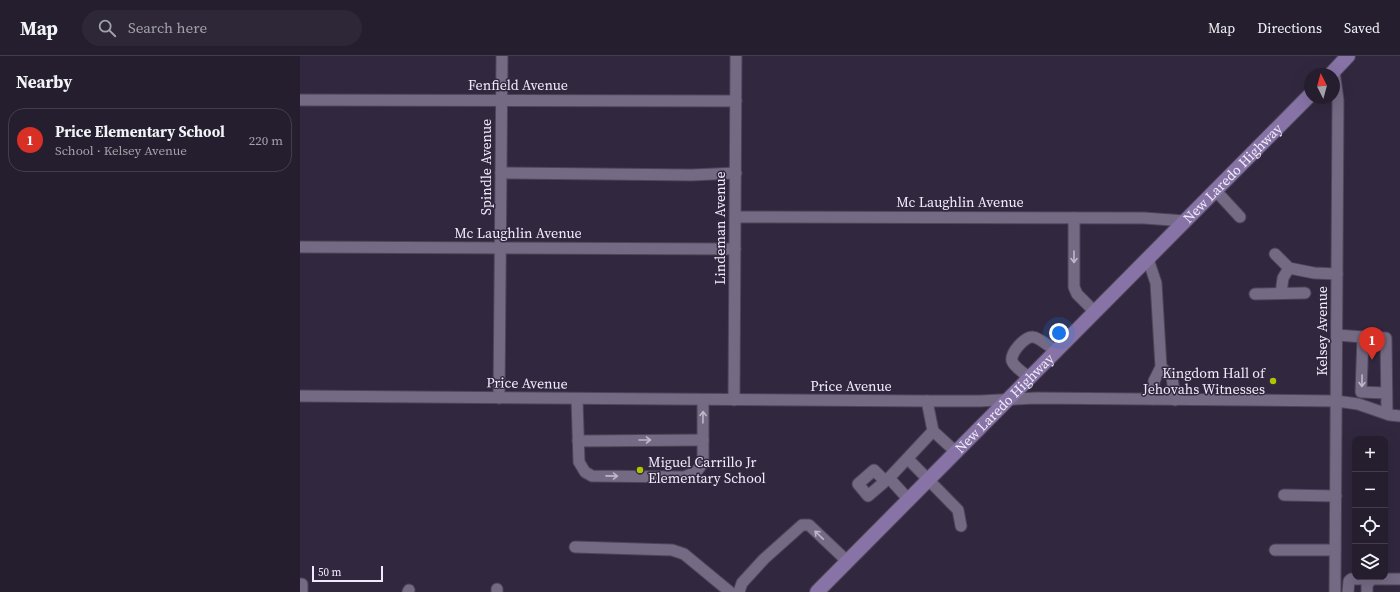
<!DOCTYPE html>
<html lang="en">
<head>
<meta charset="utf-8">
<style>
	:root { --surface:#251e2f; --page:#2d2737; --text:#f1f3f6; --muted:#a3a2aa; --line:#423c4b; --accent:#d93025 }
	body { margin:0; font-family:"Source Serif 4",serif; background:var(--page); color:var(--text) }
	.controls { position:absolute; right:12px; bottom:12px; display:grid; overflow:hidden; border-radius:8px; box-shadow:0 4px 16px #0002 }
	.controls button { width:36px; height:36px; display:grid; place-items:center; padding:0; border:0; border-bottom:1px solid var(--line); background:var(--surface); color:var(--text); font:20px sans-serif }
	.compass { position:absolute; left:1004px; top:12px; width:36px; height:36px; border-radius:50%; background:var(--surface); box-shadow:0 4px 16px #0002; rotate:354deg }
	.scale { position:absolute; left:12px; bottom:10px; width:71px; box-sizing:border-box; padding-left:4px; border:2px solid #f0ebfa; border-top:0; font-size:11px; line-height:14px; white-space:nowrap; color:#f0ebfa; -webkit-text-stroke:3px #31283f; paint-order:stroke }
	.you { position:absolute; left:759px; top:277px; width:14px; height:14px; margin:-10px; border:3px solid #fff; border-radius:50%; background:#1a73e8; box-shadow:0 0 0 6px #1a73e833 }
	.badge { display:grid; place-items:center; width:26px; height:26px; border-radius:50%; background:var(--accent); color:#fff; font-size:13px; font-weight:700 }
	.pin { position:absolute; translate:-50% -33px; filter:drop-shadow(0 1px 2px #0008) }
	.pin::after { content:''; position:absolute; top:21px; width:14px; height:12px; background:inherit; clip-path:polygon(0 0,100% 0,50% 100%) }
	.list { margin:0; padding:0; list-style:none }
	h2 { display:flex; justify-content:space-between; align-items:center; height:52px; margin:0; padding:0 16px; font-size:17px }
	h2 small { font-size:13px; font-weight:400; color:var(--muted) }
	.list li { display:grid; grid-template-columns:26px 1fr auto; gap:12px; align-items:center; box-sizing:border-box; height:64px; margin:0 8px 8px; padding:0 8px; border:1px solid var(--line); border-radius:16px }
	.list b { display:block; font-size:15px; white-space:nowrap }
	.list p { margin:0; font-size:13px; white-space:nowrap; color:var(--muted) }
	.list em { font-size:13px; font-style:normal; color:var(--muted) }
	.icon { flex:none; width:22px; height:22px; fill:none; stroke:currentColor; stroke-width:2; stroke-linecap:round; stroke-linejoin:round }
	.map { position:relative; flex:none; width:1100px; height:536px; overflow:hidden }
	header { display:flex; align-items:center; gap:24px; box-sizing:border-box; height:56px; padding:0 20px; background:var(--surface); border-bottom:1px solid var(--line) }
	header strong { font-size:19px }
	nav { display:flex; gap:22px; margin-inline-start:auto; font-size:14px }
	.search { width:280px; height:36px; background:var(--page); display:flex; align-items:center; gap:10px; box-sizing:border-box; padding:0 14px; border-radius:22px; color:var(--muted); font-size:15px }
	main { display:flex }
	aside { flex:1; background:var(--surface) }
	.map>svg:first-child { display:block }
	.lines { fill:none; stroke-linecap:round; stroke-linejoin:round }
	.minor-casing { stroke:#4d4558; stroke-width:13 }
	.major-casing { stroke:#4d4558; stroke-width:16 }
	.minor { stroke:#746a84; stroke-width:11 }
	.major { stroke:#8773a6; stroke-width:14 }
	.oneway { stroke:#beb7cb }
	.poi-dot { fill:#b0c500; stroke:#31283f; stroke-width:1.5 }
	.labels { text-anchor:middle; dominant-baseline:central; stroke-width:3; stroke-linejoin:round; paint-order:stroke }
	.street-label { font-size:14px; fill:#f0ebfa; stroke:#31283f }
	.poi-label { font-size:14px; fill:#f0ebfa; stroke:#31283f; text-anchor:end }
</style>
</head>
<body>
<header>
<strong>Map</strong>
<div class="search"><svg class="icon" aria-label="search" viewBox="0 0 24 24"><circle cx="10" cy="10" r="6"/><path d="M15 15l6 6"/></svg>Search here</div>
<nav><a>Map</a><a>Directions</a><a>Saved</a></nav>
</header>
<main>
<aside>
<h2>Nearby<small></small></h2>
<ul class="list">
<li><span class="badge">1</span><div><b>Price Elementary School</b><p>School · Kelsey Avenue</p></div><em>220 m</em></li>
</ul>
</aside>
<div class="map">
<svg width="1100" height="536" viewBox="0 0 1100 536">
	<rect width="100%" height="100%" fill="#31283f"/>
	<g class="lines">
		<!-- minor casing -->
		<g class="minor-casing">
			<g id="minor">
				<path d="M1034 15 1038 44 1035 536"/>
				<path d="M0 44 436 45"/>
				<path d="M201 117 392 119 436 117"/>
				<path d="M916 135 940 161"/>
				<path d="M436 161 844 162 885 165"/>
				<path d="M774 162V231L777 238 795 256"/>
				<path d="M0 191 435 193"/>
				<path d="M975 198 989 212 1014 217 1037 218"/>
				<path d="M848 203 856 227 861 311 854 325 853 343"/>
				<path d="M981 237 983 222 989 212"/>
				<path d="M955 238 1005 237"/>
				<path d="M1037 279 1063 281"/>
				<path d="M861 311 872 321 875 344"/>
				<path d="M730 322C725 318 714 311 712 305 710 297 725 280 733 281 738 281 751 292 757 295"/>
				<path d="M1086 337 1061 336 1063 281 1086 282 1087 358"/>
				<path d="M0 340 627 345H680L736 342 1036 345 1058 348 1090 359 1100 360"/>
				<path d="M199 342 202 0"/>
				<path d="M277 343 279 406 285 416 292 420 384 421 396 416 403 407V344"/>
				<path d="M434 344 436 0"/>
				<path d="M633 375 656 396"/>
				<path d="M278 385 403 384"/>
				<path d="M608 403 658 454 661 470"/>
				<path d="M589 422 609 444"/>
				<path d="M585 425 574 414 558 428 568 440 589 422 633 375 627 345"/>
				<path d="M984 439 1036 440"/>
				<path d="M275 491 372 494 384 498 430 536"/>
				<path d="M975 494H1035"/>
				<path d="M0 528H2V536"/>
				<path d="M197 533V536"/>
				<path d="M108 536 109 534"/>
				<path d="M439 536 442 527 464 503 502 469H509L547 505"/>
				<path d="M1048 536 1049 525 1051 523H1100"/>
				<path d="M1067 536V529L1072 522"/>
			</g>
		</g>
		<!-- major casing -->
		<g class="major-casing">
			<g id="major">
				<path d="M1031 18 1048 0"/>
				<path id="s1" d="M517 536 1010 39"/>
			</g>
		</g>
		<!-- minor -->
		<use href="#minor" class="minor"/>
		<!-- major -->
		<use href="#major" class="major"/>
	</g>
	<!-- one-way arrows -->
	<defs><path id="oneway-shaft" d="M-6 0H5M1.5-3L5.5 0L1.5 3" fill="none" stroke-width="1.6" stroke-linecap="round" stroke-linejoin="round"/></defs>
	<g class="oneway">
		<use href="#oneway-shaft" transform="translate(774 201) rotate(90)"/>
		<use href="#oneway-shaft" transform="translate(1062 325) rotate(91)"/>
		<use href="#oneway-shaft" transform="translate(403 361) rotate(-89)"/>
		<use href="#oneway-shaft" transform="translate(345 384)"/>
		<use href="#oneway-shaft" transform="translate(312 420) rotate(1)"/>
		<use href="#oneway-shaft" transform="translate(519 479) rotate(-136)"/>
	</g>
	<!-- markers -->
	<g class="poi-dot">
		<circle cx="973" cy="325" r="4"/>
		<circle cx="340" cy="414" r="4"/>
	</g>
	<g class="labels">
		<!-- street labels -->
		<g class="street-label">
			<text x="218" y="29">Fenfield Avenue</text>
			<text transform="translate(186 111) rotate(-90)">Spindle Avenue</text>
			<text stroke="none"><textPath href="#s1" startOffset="590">New Laredo Highway</textPath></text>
			<text x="660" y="146">Mc Laughlin Avenue</text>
			<text transform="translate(420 172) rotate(-90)">Lindeman Avenue</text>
			<text x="218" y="177">Mc Laughlin Avenue</text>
			<text transform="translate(1022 275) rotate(-90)">Kelsey Avenue</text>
			<text transform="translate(227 327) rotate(1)">Price Avenue</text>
			<text x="551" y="330">Price Avenue</text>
			<text stroke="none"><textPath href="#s1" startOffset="266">New Laredo Highway</textPath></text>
		</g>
		<!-- poi labels -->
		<g class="poi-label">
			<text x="965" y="317">Kingdom Hall of<tspan x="965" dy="16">Jehovahs Witnesses</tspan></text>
			<text x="348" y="406" text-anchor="start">Miguel Carrillo Jr<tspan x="348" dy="16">Elementary School</tspan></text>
		</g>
	</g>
</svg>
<div class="controls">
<button>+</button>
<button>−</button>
<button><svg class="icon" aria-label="locate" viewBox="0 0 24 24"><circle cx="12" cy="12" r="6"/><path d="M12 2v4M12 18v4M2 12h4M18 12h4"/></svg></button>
<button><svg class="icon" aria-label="layers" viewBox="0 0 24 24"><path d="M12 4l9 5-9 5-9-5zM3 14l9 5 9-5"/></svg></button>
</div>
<svg class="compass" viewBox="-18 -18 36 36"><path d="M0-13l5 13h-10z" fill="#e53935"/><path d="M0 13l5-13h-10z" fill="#a3a2aa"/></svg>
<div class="scale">50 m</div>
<div class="you"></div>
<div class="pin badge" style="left:1072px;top:304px">1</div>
</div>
</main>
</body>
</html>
